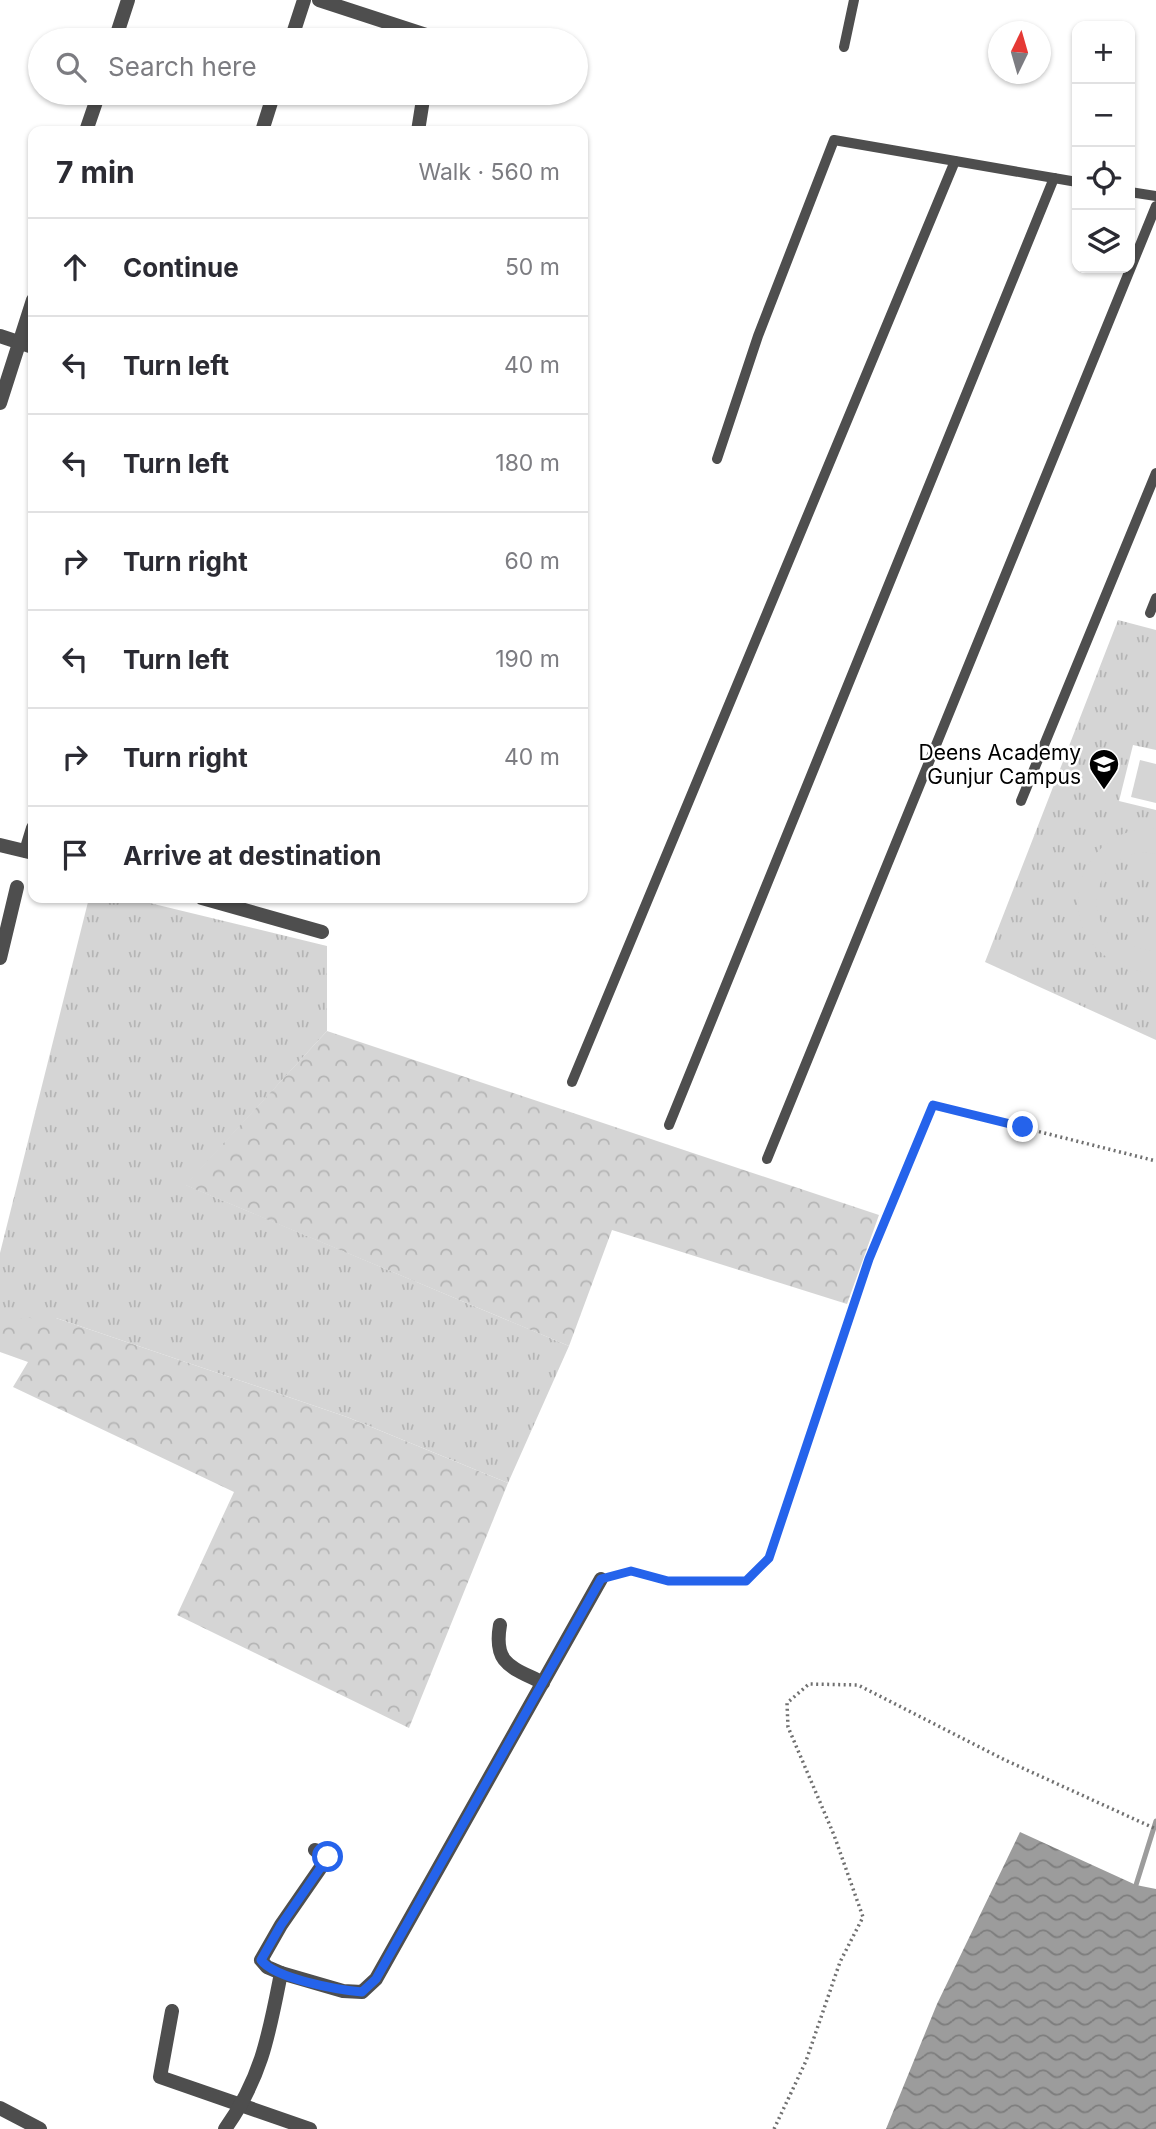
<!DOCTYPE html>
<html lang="en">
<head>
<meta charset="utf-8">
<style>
	:root { --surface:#fff; --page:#f2f2f3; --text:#2b2b33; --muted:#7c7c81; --line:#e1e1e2 }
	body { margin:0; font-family:Inter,sans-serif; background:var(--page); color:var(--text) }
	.controls { position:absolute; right:21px; top:21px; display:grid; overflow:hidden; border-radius:14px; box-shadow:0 2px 5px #0004 }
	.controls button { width:63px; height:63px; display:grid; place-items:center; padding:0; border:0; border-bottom:2px solid var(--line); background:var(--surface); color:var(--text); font:35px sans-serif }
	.compass { position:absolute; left:988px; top:21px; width:63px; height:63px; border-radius:50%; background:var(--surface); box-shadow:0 2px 5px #0004; rotate:5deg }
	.stop { position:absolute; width:21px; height:21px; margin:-16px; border:5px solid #2563eb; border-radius:50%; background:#fff }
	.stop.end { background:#2563eb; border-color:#fff; box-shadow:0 2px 7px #0008 }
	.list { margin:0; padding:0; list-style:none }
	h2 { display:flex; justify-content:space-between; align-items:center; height:91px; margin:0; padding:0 28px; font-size:30px }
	h2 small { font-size:23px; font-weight:400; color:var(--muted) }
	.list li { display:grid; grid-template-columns:46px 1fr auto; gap:21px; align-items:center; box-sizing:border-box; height:98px; padding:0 28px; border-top:2px solid var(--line) }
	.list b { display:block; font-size:26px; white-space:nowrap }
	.list em { font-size:23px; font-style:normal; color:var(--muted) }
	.icon { flex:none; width:38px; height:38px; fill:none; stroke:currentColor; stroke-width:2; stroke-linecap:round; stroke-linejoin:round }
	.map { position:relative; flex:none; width:1156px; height:2129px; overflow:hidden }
	.search { position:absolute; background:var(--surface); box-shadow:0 2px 5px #0004; left:28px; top:28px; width:560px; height:77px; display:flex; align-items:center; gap:18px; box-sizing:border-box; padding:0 24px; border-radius:38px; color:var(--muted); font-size:26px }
	.panel { position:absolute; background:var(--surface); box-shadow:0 2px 5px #0004; left:28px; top:126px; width:560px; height:777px; border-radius:14px }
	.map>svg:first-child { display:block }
	.grass { fill:url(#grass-tufts) }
	.forest { fill:url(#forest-crowns) }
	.pitch { fill:#d5d5d5 }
	.water { fill:url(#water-waves) }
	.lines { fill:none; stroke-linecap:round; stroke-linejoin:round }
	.stream { stroke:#9c9c9c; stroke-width:5 }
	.path { stroke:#707070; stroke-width:3.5; stroke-dasharray:2 3.5; stroke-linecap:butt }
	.lane { stroke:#4e4e4e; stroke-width:10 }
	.street { stroke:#4e4e4e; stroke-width:14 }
	.route { stroke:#2563eb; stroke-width:9 }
	.labels { text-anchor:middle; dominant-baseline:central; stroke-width:5; stroke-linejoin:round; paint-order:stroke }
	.poi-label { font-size:21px; fill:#000; stroke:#fff; text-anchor:end }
</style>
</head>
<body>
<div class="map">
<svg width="1156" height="2129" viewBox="0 0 1156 2129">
	<defs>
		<pattern id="grass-tufts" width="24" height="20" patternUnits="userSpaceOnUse" patternTransform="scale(1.75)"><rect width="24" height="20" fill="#d5d5d5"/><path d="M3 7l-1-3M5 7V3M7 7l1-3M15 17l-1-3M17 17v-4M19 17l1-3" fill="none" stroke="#b5b5b5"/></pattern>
		<pattern id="forest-crowns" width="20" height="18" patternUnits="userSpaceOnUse" patternTransform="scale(1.75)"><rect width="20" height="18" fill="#d5d5d5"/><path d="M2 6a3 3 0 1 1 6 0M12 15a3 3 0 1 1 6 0" fill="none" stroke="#b5b5b5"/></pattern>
		<pattern id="water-waves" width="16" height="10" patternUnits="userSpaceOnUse" patternTransform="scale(1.75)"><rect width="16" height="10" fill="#9c9c9c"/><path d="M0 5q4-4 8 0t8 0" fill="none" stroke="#7d7d7d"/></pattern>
	</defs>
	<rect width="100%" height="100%" fill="#fff"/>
	<!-- grass -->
	<g class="grass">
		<path d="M1118 620 1156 630V750L1133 745 1119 801 1156 810V1040L985 962Z"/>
		<path d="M89 898H129L327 946V1031L186 1185 569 1346 508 1483 347 1417 56 1318H0V1253Z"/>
	</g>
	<!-- forest -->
	<g class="forest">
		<path d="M327 1031 879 1215 847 1304 612 1230 569 1346 185 1185Z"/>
		<path d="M0 1318H56L347 1417 508 1483 409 1728 177 1615 234 1492 13 1387 28 1362 0 1352Z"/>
	</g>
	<!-- pitch -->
	<g class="pitch">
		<path d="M1140 760 1156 764V803L1131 797Z"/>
		<path d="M1156 829V854C1110 843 1076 901 1111 935 1123 946 1141 948 1156 952V975C1143 972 1127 969 1115 962 1047 926 1080 824 1156 829Z"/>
	</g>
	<!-- water -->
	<path class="water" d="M1020 1832 1136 1885 1156 1889V2129H886L937 2004Z"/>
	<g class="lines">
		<!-- stream -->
		<path class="stream" d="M1136 1885 1156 1821"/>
		<!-- path -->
		<g class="path">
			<path d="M613 1575 631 1571 668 1581 745 1582 769 1558 869 1259 933 1105 1156 1161"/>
			<path d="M774 2129 806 2061 840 1962 863 1917 834 1835 788 1727 787 1703 809 1684 858 1685 1005 1760 1156 1829"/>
		</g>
		<!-- lane -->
		<g class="lane">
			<path d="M844 47 854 0"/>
			<path d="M1130 192 1156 196"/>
			<path d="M717 459 758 336 834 140 1077 182"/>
			<path d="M1150 613 1156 598"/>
			<path d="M1021 801 1156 473"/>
			<path d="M572 1082 955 161"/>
			<path d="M669 1125 1054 178"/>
			<path d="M767 1159 1156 206"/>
		</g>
		<!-- street -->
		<g class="street">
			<path d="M319 0 426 35 429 40"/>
			<path d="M115 40 128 0"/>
			<path d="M291 40 304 0"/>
			<path d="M86 131 99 93"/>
			<path d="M262 131 274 93"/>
			<path d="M418 131 424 93"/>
			<path d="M0 336 33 347"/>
			<path d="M0 403 33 300"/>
			<path d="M0 845 33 853"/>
			<path d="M26 851 33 828"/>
			<path d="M202 898 322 932"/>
			<path d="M0 958 17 887"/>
			<path d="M500 1625C493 1665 512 1667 543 1683"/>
			<path d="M281 1973 267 1967 261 1960 281 1925 328 1857 315 1850"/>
			<path d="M172 2011 160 2077 310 2129"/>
			<path d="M0 2108 40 2129"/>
			<path d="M225 2129C262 2077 269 2034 281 1973L343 1991 362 1992 376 1979 601 1579"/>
		</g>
	</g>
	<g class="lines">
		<!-- route -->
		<path class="route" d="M328 1857 281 1925 261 1960C275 1979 339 1990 362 1992L376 1979 601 1579 631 1571 668 1581H746L769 1558 869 1259 933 1105 1023 1127"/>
	</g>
	<!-- icons -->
	<defs>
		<g id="school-pin" transform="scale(1.575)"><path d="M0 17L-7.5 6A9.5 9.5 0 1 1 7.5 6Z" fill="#000" stroke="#fff"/><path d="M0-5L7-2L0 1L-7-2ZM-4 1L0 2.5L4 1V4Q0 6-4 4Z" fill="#fff"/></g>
	</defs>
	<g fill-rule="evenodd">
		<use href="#school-pin" x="1104" y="764"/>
	</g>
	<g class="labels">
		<!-- poi labels -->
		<g class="poi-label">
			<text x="1081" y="752">Deens Academy<tspan x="1081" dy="24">Gunjur Campus</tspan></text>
		</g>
	</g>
</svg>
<div class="controls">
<button>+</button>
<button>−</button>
<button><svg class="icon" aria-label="locate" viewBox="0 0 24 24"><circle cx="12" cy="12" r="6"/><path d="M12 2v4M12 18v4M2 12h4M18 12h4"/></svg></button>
<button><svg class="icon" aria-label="layers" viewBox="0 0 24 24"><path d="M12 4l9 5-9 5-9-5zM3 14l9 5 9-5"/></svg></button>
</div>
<svg class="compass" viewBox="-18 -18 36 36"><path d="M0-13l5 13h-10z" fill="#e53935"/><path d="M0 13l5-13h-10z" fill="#7c7c81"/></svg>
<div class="stop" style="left:328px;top:1857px"></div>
<div class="stop end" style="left:1023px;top:1127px"></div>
<div class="search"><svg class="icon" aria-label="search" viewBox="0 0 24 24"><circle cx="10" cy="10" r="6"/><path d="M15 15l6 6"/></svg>Search here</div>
<section class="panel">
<h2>7 min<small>Walk · 560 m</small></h2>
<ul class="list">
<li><svg class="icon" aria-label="ahead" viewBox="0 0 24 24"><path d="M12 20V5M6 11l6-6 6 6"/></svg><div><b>Continue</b></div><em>50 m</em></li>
<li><svg class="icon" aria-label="left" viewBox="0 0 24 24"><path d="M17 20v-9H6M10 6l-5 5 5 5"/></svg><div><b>Turn left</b></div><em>40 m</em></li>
<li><svg class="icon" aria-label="left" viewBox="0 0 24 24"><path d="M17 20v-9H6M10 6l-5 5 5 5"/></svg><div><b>Turn left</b></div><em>180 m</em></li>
<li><svg class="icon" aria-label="right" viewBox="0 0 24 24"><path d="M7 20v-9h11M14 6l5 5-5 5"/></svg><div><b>Turn right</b></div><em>60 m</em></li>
<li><svg class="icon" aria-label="left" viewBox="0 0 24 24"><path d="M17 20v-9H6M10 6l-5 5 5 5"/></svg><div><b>Turn left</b></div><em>190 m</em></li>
<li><svg class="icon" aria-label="right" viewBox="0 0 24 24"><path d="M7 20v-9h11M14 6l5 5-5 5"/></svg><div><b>Turn right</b></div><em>40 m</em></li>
<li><svg class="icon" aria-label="arrive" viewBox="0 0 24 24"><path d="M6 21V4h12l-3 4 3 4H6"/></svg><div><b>Arrive at destination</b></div></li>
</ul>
</section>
</div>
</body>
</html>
